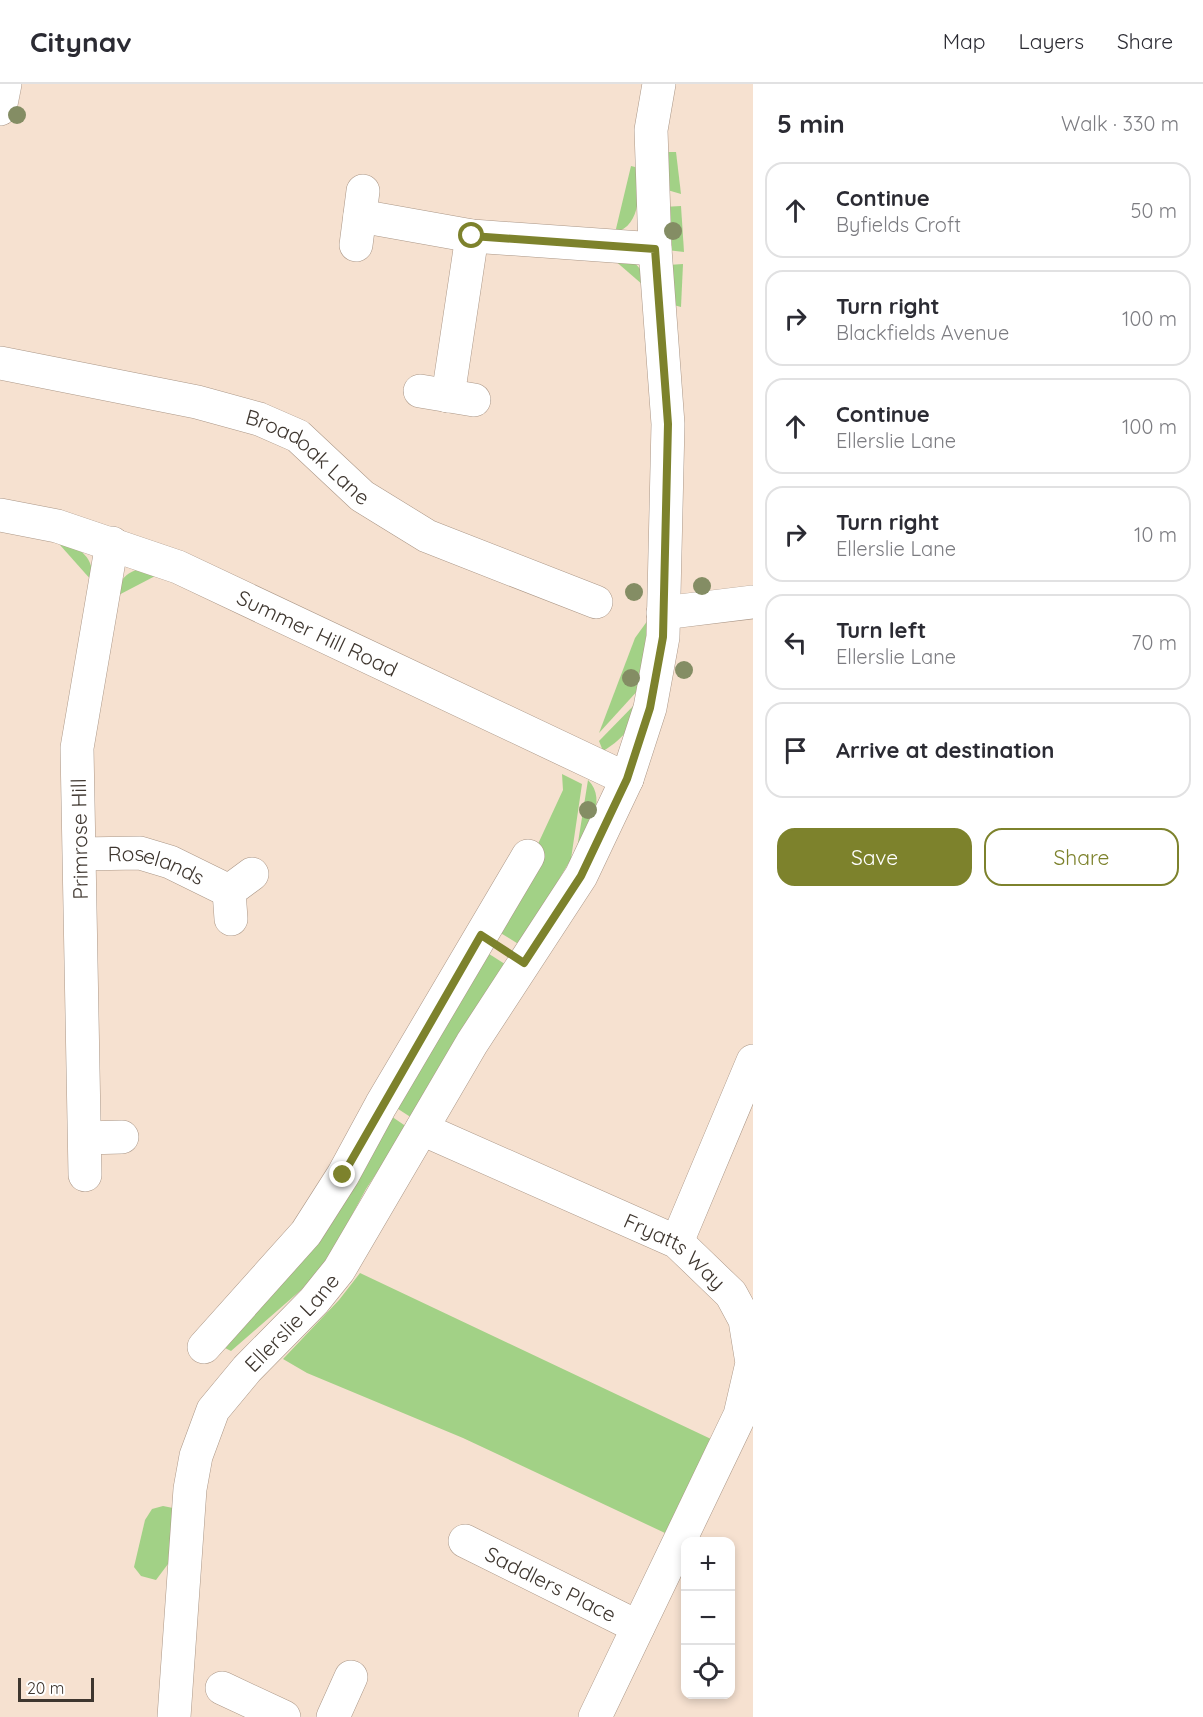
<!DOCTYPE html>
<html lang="en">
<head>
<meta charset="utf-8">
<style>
	:root { --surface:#fff; --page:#f2f2f3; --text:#2b2b33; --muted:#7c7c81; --line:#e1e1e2; --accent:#7d822c }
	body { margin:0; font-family:Quicksand,sans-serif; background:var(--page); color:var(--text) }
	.controls { position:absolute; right:18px; bottom:18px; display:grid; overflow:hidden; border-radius:12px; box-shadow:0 3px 9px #0003 }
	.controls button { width:54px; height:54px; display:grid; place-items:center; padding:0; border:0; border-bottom:2px solid var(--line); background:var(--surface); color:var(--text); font:30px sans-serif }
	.scale { position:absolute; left:18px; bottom:15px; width:76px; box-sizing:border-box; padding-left:6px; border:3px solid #3e362f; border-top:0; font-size:16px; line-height:21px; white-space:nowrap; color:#3e362f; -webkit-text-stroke:4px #fff; paint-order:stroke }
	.stop { position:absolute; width:18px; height:18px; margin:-14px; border:4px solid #7d822c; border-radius:50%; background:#fff }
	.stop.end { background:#7d822c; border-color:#fff; box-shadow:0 2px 6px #0008 }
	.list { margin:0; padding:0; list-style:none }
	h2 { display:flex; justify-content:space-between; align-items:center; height:78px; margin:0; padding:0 24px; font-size:26px }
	h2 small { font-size:20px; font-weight:400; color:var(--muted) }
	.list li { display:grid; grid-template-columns:39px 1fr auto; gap:18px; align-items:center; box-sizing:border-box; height:96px; margin:0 12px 12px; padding:0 12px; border:2px solid var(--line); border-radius:18px }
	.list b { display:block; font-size:22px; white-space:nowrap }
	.list p { margin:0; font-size:20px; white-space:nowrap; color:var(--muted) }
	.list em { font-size:20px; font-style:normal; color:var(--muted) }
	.actions { display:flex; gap:12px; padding:18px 24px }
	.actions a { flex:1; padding:14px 0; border:2px solid var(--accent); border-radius:18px; text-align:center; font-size:21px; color:var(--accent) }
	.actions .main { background:var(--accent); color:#fff }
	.icon { flex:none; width:33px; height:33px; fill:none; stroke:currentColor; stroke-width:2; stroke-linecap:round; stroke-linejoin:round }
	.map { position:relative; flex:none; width:753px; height:1633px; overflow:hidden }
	header { display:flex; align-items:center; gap:36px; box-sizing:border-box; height:84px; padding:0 30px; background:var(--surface); border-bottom:2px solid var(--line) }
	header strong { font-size:28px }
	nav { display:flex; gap:33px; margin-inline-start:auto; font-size:21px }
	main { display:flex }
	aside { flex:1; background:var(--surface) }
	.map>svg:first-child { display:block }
	.green { fill:#a2d186 }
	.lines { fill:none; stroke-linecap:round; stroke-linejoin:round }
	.minor-casing { stroke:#ab9787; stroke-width:34 }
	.minor { stroke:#fff; stroke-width:33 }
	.tree { fill:#848d64 }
	.route { stroke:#7d822c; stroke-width:8 }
	.labels { text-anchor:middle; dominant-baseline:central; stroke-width:6; stroke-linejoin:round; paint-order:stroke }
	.street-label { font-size:21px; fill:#3e362f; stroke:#fff }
</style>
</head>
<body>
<header>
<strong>Citynav</strong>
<nav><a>Map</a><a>Layers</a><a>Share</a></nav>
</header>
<main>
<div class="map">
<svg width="753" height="1633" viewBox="0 0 753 1633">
	<rect width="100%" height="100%" fill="#f6e1d0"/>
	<!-- green -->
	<g class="green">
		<path d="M665 68H676L681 110 664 105Z"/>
		<path d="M631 82 639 84C638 107 643 140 615 149Z"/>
		<path d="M681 122 684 168 667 166 663 123Z"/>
		<path d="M613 175 633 177 642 187 643 201Z"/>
		<path d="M683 180 681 223 670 220 668 181Z"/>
		<path d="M61 456C80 464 95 474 92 497L60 461Z"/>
		<path d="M146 483 159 490 113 514C121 494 125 488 146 483Z"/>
		<path d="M648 536 640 604 599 649 635 554Z"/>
		<path d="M641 614C634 640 626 653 603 667L599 657Z"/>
		<path d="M562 690 582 700 571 775 520 861 494 845 531 775 563 706Z"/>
		<path d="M588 696C609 717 586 749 576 771Z"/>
		<path d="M486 868 508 882 412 1034 392 1021Z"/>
		<path d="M388 1030 407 1043 366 1105 327 1177 301 1206 231 1267 217 1260Z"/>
		<path d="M360 1189 711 1355 665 1449 463 1354 307 1289 283 1275 339 1216Z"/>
		<path d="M163 1422 173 1424 168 1480 156 1496 141 1492 134 1483 145 1436 152 1425Z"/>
	</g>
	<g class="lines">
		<!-- minor casing -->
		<g class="minor-casing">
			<g id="minor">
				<path d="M0 25 5 0"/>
				<path d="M360 132 472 152 655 165"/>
				<path d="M356 161 363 107"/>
				<path id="s1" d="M0 279 197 318 259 335 298 352 362 412 427 452 596 518"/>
				<path d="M420 307 474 316"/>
				<path d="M448 312 472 152"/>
				<path id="s2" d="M0 431 57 442 178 483 627 695"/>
				<path d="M663 529 753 518"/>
				<path id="s3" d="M80 770 140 769 170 778 229 807"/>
				<path d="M231 835 229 807 252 790"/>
				<path id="s4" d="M422 1045 677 1158 731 1210 745 1236 752 1279 740 1331 595 1633"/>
				<path d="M85 1054 122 1053"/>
				<path d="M85 1091 77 664 112 459"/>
				<path d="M677 1158 753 977"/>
				<path d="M204 1263 306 1149 343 1091 381 1021 528 772"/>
				<path id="s5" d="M465 1457 638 1543"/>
				<path d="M222 1604 284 1633"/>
				<path id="s6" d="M174 1633 190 1405 196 1372 213 1326 247 1285 314 1217 339 1186 472 959 581 792 627 695 650 624 663 553 668 340 655 165 651 46 659 0"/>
				<path d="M333 1633 351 1593"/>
			</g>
		</g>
		<!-- minor -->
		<use href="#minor" class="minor"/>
	</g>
	<!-- trees -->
	<g class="tree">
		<circle cx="17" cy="31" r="9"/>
		<circle cx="673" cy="147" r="9"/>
		<circle cx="702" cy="502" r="9"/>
		<circle cx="634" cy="508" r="9"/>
		<circle cx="684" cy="586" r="9"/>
		<circle cx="631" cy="594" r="9"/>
		<circle cx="588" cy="726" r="9"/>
	</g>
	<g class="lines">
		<!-- route -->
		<path class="route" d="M343 1091 481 851 524 879 581 792 627 695 650 624 663 553 668 340 655 165 472 152"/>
	</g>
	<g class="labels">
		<!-- street labels -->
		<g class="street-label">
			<text stroke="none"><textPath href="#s1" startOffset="327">Broadoak Lane</textPath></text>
			<text stroke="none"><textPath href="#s2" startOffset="340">Summer Hill Road</textPath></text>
			<text transform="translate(79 755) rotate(-91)">Primrose Hill</text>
			<text stroke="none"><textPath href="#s3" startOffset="78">Roselands</textPath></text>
			<text stroke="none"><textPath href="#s4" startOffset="282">Fryatts Way</textPath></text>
			<text stroke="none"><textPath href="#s6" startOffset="429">Ellerslie Lane</textPath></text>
			<text stroke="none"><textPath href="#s5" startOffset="96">Saddlers Place</textPath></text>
		</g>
	</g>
</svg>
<div class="controls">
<button>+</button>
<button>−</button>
<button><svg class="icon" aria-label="locate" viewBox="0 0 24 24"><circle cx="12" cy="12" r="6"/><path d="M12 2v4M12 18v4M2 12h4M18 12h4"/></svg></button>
</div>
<div class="scale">20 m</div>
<div class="stop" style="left:472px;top:152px"></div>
<div class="stop end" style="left:343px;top:1091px"></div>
</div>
<aside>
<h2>5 min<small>Walk · 330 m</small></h2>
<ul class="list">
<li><svg class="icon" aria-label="ahead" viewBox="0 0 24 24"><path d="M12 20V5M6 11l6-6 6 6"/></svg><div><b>Continue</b><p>Byfields Croft</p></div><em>50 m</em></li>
<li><svg class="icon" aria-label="right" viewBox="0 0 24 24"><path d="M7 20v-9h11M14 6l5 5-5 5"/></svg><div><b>Turn right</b><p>Blackfields Avenue</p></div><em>100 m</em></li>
<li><svg class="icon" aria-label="ahead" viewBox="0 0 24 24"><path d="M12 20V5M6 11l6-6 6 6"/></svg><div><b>Continue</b><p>Ellerslie Lane</p></div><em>100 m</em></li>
<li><svg class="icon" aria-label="right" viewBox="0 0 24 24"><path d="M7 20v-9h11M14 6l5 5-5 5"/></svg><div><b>Turn right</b><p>Ellerslie Lane</p></div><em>10 m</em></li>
<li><svg class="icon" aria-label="left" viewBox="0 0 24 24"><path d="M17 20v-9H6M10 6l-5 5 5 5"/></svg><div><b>Turn left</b><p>Ellerslie Lane</p></div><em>70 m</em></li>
<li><svg class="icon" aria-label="arrive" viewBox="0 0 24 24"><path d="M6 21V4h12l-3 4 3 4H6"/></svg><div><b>Arrive at destination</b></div></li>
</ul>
<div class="actions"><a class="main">Save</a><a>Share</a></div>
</aside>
</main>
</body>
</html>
